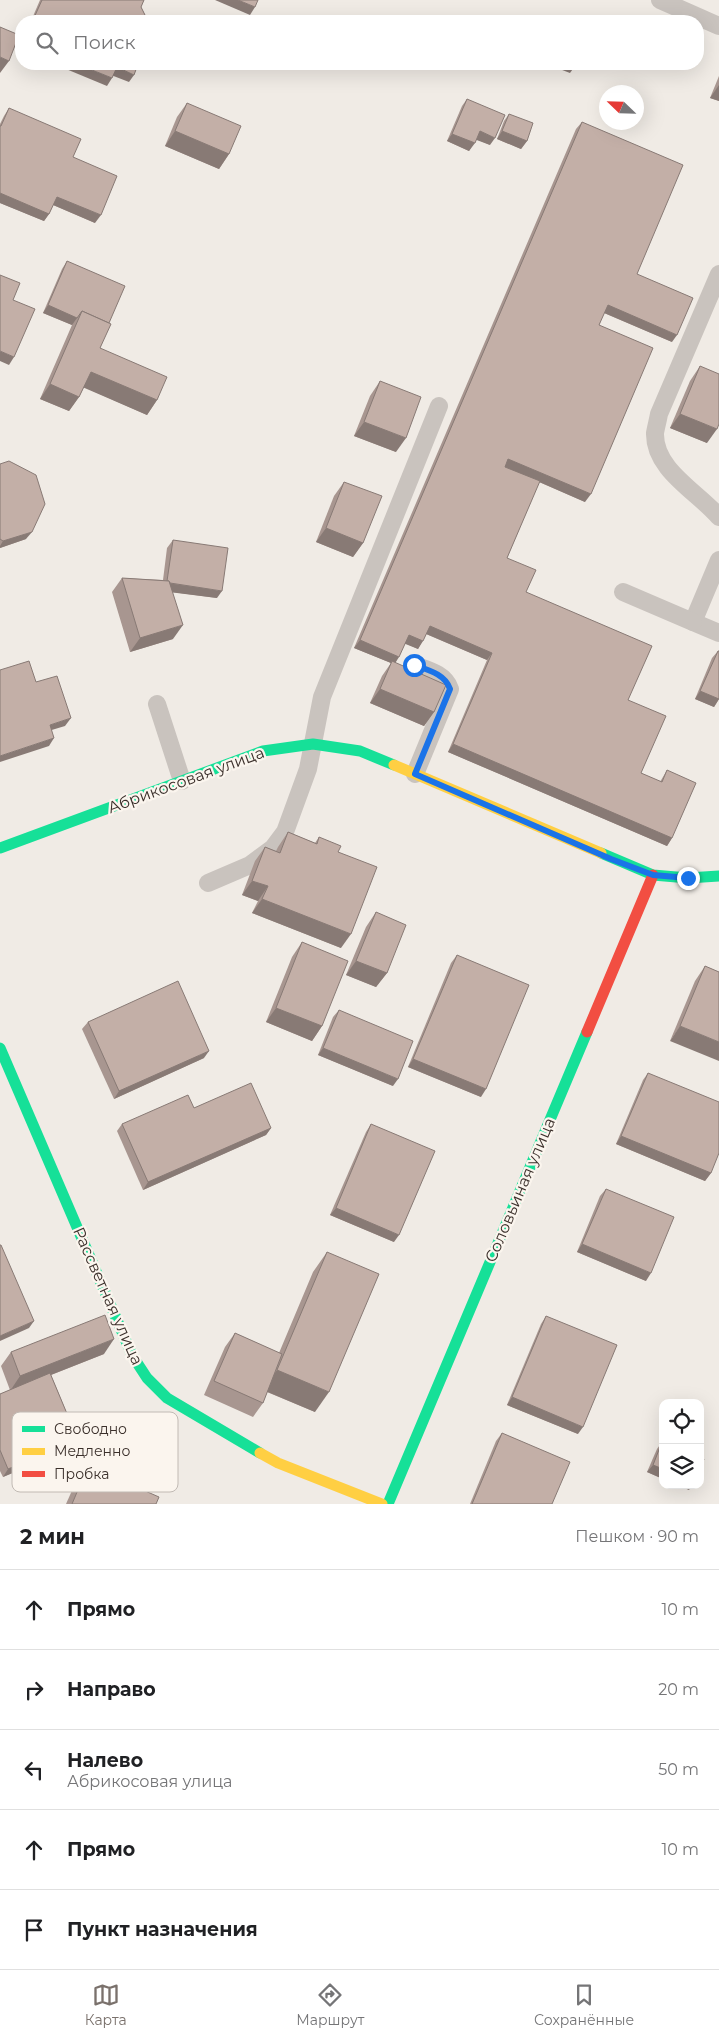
<!DOCTYPE html>
<html lang="ru">
<head>
<meta charset="utf-8">
<style>
	:root { --surface:#fff; --page:#f2f2f2; --text:#202124; --muted:#757577; --line:#e0e0e0; --accent:#7a716c }
	body { margin:0; font-family:Montserrat,sans-serif; background:var(--page); color:var(--text) }
	.controls { position:absolute; right:15px; bottom:15px; display:grid; overflow:hidden; border-radius:10px; box-shadow:0 5px 20px #0002 }
	.controls button { width:45px; height:45px; display:grid; place-items:center; padding:0; border:0; border-bottom:1px solid var(--line); background:var(--surface); color:var(--text); font:25px sans-serif }
	.compass { position:absolute; left:599px; top:85px; width:45px; height:45px; border-radius:50%; background:var(--surface); box-shadow:0 5px 20px #0002; rotate:293deg }
	.stop { position:absolute; width:15px; height:15px; margin:-11px; border:4px solid #1a73e8; border-radius:50%; background:#fff }
	.stop.end { background:#1a73e8; border-color:#fff; box-shadow:0 1px 5px #0008 }
	.list { margin:0; padding:0; list-style:none }
	h2 { display:flex; justify-content:space-between; align-items:center; height:65px; margin:0; padding:0 20px; font-size:21px }
	h2 small { font-size:16px; font-weight:400; color:var(--muted) }
	.list li { display:grid; grid-template-columns:32px 1fr auto; gap:15px; align-items:center; box-sizing:border-box; height:80px; padding:0 20px; border-top:1px solid var(--line) }
	.list b { display:block; font-size:19px; white-space:nowrap }
	.list p { margin:0; font-size:16px; white-space:nowrap; color:var(--muted) }
	.list em { font-size:16px; font-style:normal; color:var(--muted) }
	.icon { flex:none; width:28px; height:28px; fill:none; stroke:currentColor; stroke-width:2; stroke-linecap:round; stroke-linejoin:round }
	.map { position:relative; flex:none; width:719px; height:1504px; overflow:hidden }
	.search { position:absolute; background:var(--surface); box-shadow:0 5px 20px #0002; left:15px; right:15px; top:15px; height:55px; display:flex; align-items:center; gap:12px; box-sizing:border-box; padding:0 18px; border-radius:20px; color:var(--muted); font-size:19px }
	.sheet { height:465px; background:var(--surface) }
	nav { display:flex; justify-content:space-around; align-items:center; box-sizing:border-box; height:70px; border-top:1px solid var(--line); background:var(--surface); font-size:14px; color:var(--muted) }
	nav a { display:grid; justify-items:center; gap:2px }
	nav .on { color:var(--accent) }
	.map>svg:first-child { display:block }
	.lines { fill:none; stroke-linecap:round; stroke-linejoin:round }
	.lane { stroke:#c9c3be; stroke-width:18 }
	.fast { stroke:#16e098; stroke-width:11 }
	.slow { stroke:#ffcf43; stroke-width:11 }
	.jam { stroke:#f24e42; stroke-width:11 }
	.wall { fill:#a89690 }
	.shaded-wall { fill:#887a75 }
	.building { fill:#c3afa7; stroke:#887a75 }
	.route { stroke:#1a73e8; stroke-width:6 }
	.labels { text-anchor:middle; dominant-baseline:central; stroke-width:4.5; stroke-linejoin:round; paint-order:stroke }
	.street-label { font-size:16px; fill:#3b302b; stroke:#fbf5ee }
	.key { fill:#fbf5ee; stroke:#c1bab4; stroke-width:1 }
	.key-label { font-size:14px; fill:#3b302b }
</style>
</head>
<body>
<div class="map">
<svg width="719" height="1504" viewBox="0 0 719 1504">
	<rect width="100%" height="100%" fill="#f0ebe5"/>
	<g class="lines">
		<!-- lane -->
		<g class="lane">
			<path d="M660 0 719 26"/>
			<path d="M719 274 659 414C658 420 656 427 655 433 654 470 698 492 719 517"/>
			<path d="M719 560 693 622 719 633"/>
			<path d="M623 592 693 622"/>
			<path d="M414 665C428 670 445 674 450 689L415 774"/>
			<path d="M157 704 182 781"/>
			<path d="M208 883 250 865 273 848 285 832 308 769 322 697 439 406"/>
		</g>
		<!-- fast -->
		<g class="fast">
			<path d="M0 848 263 751 313 744 360 751 394 765"/>
			<path d="M601 853 653 875 688 878 719 876"/>
			<path d="M0 1048 132 1355 147 1378 167 1398 260 1453"/>
			<path d="M388 1504 587 1032"/>
		</g>
		<!-- slow -->
		<g class="slow">
			<path d="M394 765 601 853"/>
			<path d="M260 1453 278 1463 382 1504"/>
		</g>
		<!-- jam -->
		<path class="jam" d="M587 1032 653 875"/>
	</g>
	<!-- wall -->
	<g class="wall">
		<path d="M40 0H144L141 7 148 21H31Z"/>
		<path d="M719 76V101L710 98Z"/>
		<path d="M467 99 490 145 476 139 469 151 447 141 462 106Z"/>
		<path d="M187 103 229 154 219 169 165 146 177 117Z"/>
		<path d="M9 108 73 157 95 223 53 205 49 214 44 221 0 203V124L4 116Z"/>
		<path d="M509 114 527 141 521 149 497 139 504 121Z"/>
		<path d="M582 122 637 274 672 342 604 313 599 325 585 502 539 482 507 558 526 592 628 700 641 773 660 782 667 770 672 838 667 846 448 752 487 660 426 634 418 649 405 643 395 663 434 712 424 726 370 703 382 676 391 663 354 648 576 129Z"/>
		<path d="M67 261 109 323 100 348 157 400 147 415 84 387 79 397 69 411 40 399 72 325 43 313 62 269Z"/>
		<path d="M700 366 707 443 670 428 690 381Z"/>
		<path d="M380 381 396 452 354 436 370 396Z"/>
		<path d="M0 464 26 539 0 548Z"/>
		<path d="M344 482 363 543 353 557 316 542 334 496Z"/>
		<path d="M173 540 217 598 172 592 173 639 130 652 112 592 122 578 163 580 167 548Z"/>
		<path d="M718 651 719 699 714 707 695 699 712 658Z"/>
		<path d="M288 832 315 843 319 837 338 852 341 948 252 913 258 901 242 895 255 861 265 847 276 851 278 847Z"/>
		<path d="M376 912 387 973 376 987 346 975 366 927Z"/>
		<path d="M302 942 322 1026 312 1041 266 1022 292 957Z"/>
		<path d="M457 955 481 1097 408 1067 451 963Z"/>
		<path d="M705 966 719 972 670 1041 695 981Z"/>
		<path d="M339 1010 393 1086 318 1055 333 1017Z"/>
		<path d="M88 1022 204 1058 114 1099 82 1029Z"/>
		<path d="M648 1073 711 1173 705 1181 616 1144 643 1080Z"/>
		<path d="M194 1108 271 1128 266 1135 143 1190 117 1131 122 1124Z"/>
		<path d="M371 1124 394 1242 330 1215 366 1132Z"/>
		<path d="M606 1189 646 1281 577 1252 600 1196Z"/>
		<path d="M327 1252 315 1412 267 1392 263 1403 253 1417 204 1395 225 1347 235 1333 279 1353 313 1272Z"/>
		<path d="M546 1316 578 1434 507 1405 541 1324Z"/>
		<path d="M11 1352 104 1354 51 1375 78 1440 72 1448 3 1477 0 1471V1394L10 1390 1 1366Z"/>
		<path d="M502 1433 552 1504H470L496 1441Z"/>
		<path d="M662 1442 663 1479 647 1472 657 1449Z"/>
		<path d="M88 1466 156 1504H66L74 1486Z"/>
	</g>
	<!-- shaded-wall -->
	<g class="shaded-wall">
		<path d="M215 0H238L255 7 250 15Z"/>
		<path d="M0 57 9 61 0 73Z"/>
		<path d="M54 64H77L112 78 107 86Z"/>
		<path d="M560 64H571L575 66 570 73 557 68Z"/>
		<path d="M117 67 134 75 129 82 111 75Z"/>
		<path d="M719 85V101L710 98Z"/>
		<path d="M175 131 229 154 219 169 165 146Z"/>
		<path d="M480 131 495 138 490 145 474 139Z"/>
		<path d="M502 131 527 141 521 149 497 139Z"/>
		<path d="M452 134 475 143 469 151 447 141Z"/>
		<path d="M0 193 49 214 44 221 0 203Z"/>
		<path d="M57 197 101 215 95 223 51 204Z"/>
		<path d="M48 305 77 318 72 325 43 313Z"/>
		<path d="M608 305 677 335 672 342 602 312Z"/>
		<path d="M0 351 14 357 9 365 0 361Z"/>
		<path d="M91 372 157 400 147 415 80 386Z"/>
		<path d="M50 384 79 397 69 411 40 399Z"/>
		<path d="M680 414 717 429 707 443 670 428Z"/>
		<path d="M364 422 406 438 396 452 354 436Z"/>
		<path d="M508 459 591 494 585 502 503 466Z"/>
		<path d="M326 528 363 543 353 557 316 542Z"/>
		<path d="M32 532 26 539 0 548V546L3 541Z"/>
		<path d="M167 583 222 591 217 598 161 591Z"/>
		<path d="M183 625 173 639 130 652 140 638Z"/>
		<path d="M430 626 492 653 487 660 424 633Z"/>
		<path d="M409 635 423 641 418 649 403 643Z"/>
		<path d="M360 640 399 657 394 665 392 661 391 663 354 648Z"/>
		<path d="M380 689 434 712 424 726 370 703Z"/>
		<path d="M700 691 719 699 714 707 695 699Z"/>
		<path d="M71 718 65 726 45 732 50 725Z"/>
		<path d="M54 738 49 746 0 762V756Z"/>
		<path d="M453 744 672 838 667 846 448 752Z"/>
		<path d="M252 881 268 886 258 901 242 895Z"/>
		<path d="M262 899 351 934 341 948 252 913Z"/>
		<path d="M356 961 387 973 376 987 346 975Z"/>
		<path d="M276 1008 322 1026 312 1041 266 1022Z"/>
		<path d="M680 1026 719 1042V1061L670 1041Z"/>
		<path d="M323 1048 398 1079 393 1086 318 1055Z"/>
		<path d="M209 1051 204 1058 114 1099 119 1091Z"/>
		<path d="M413 1059 486 1089 481 1097 408 1067Z"/>
		<path d="M271 1128 266 1135 143 1190 148 1182Z"/>
		<path d="M621 1136 711 1173 705 1181 616 1144Z"/>
		<path d="M336 1208 399 1235 394 1242 330 1215Z"/>
		<path d="M582 1244 651 1273 646 1281 577 1252Z"/>
		<path d="M34 1321 29 1328 0 1341V1336Z"/>
		<path d="M114 1339 104 1354 10 1391 20 1376Z"/>
		<path d="M277 1370 329 1392 315 1412 263 1390Z"/>
		<path d="M512 1397 583 1427 578 1434 507 1405Z"/>
		<path d="M78 1440 72 1448 3 1477 8 1469Z"/>
		<path d="M653 1465 663 1469V1479L647 1472Z"/>
		<path d="M677 1485H692L689 1490Z"/>
	</g>
	<!-- building -->
	<g class="building">
		<path d="M42 0H144L141 7 148 21H36L33 20Z"/>
		<path d="M238 0H258L255 7Z"/>
		<path d="M0 27 19 35 9 61 0 57Z"/>
		<path d="M77 64H138L134 75 117 67 112 78Z"/>
		<path d="M467 99 505 115 495 138 480 131 475 143 452 134Z"/>
		<path d="M187 103 241 126 229 154 175 131Z"/>
		<path d="M9 108 81 139 73 157 117 176 101 215 57 197 49 214 0 193V126H1Z"/>
		<path d="M509 114 533 123 527 141 502 131Z"/>
		<path d="M582 122 683 165 637 274 693 298 677 335 608 305 599 325 653 348 591 494 508 459 505 467 540 481 507 558 536 570 526 592 652 646 628 700 666 716 641 773 662 782 667 770 696 783 672 838 453 744 492 653 430 626 423 641 409 635 399 657 360 640Z"/>
		<path d="M67 261 125 286 109 323 82 311 77 318 48 305Z"/>
		<path d="M0 275 20 283 13 300 35 309 14 357 0 351Z"/>
		<path d="M82 311 111 324 100 348 167 377 157 400 91 372 79 397 50 384Z"/>
		<path d="M700 366 719 374V424L717 429 680 414Z"/>
		<path d="M380 381 421 397 406 438 364 422Z"/>
		<path d="M9 461 36 475 45 504 32 532 3 541 0 539V464Z"/>
		<path d="M344 482 382 496 363 543 326 528Z"/>
		<path d="M173 540 228 548 222 591 170 583 169 581H167Z"/>
		<path d="M122 578 169 581 183 625 140 638Z"/>
		<path d="M718 651H719V699L700 691Z"/>
		<path d="M29 661 36 682 57 676 71 718 50 725 54 738 0 756V670Z"/>
		<path d="M392 661 446 685 434 712 380 689Z"/>
		<path d="M288 832 317 844 319 837 341 846 338 852 377 867 351 934 262 899 268 886 252 881 265 847 280 853Z"/>
		<path d="M376 912 406 925 387 973 356 961Z"/>
		<path d="M302 942 348 961 322 1026 276 1008Z"/>
		<path d="M457 955 529 985 486 1089 413 1059Z"/>
		<path d="M705 966 719 972V1042L680 1026Z"/>
		<path d="M178 981 209 1051 119 1091 88 1022Z"/>
		<path d="M339 1010 413 1041 398 1079 323 1048Z"/>
		<path d="M648 1073 719 1102V1153L711 1173 621 1136Z"/>
		<path d="M251 1083 271 1128 148 1182 122 1124 188 1095 194 1108Z"/>
		<path d="M371 1124 435 1151 399 1235 336 1208Z"/>
		<path d="M606 1189 674 1217 651 1273 582 1244Z"/>
		<path d="M0 1245H1L34 1321 0 1336Z"/>
		<path d="M327 1252 379 1274 329 1392 277 1370Z"/>
		<path d="M105 1315 114 1339 20 1376 11 1352Z"/>
		<path d="M546 1316 617 1345 583 1427 512 1397Z"/>
		<path d="M235 1333 282 1354 263 1403 214 1381Z"/>
		<path d="M50 1373 78 1440 8 1469 0 1450V1394Z"/>
		<path d="M502 1433 570 1462 552 1504H472Z"/>
		<path d="M662 1442H663V1469L653 1465Z"/>
		<path d="M700 1458 704 1459 700 1467Z"/>
		<path d="M88 1466 159 1497 156 1504H72Z"/>
	</g>
	<g class="lines">
		<!-- route -->
		<path class="route" d="M414 665C428 670 445 674 450 689L415 774 611 859 653 875 688 878"/>
	</g>
	<g class="labels">
		<!-- street labels -->
		<g class="street-label">
			<text transform="translate(186 780) rotate(-20)">Абрикосовая улица</text>
			<text transform="translate(520 1190) rotate(-67)">Соловьиная улица</text>
			<text transform="translate(108 1296) rotate(66)">Рассветная улица</text>
		</g>
	</g>
	<!-- legend -->
	<rect x="12" y="1412" width="166" height="80" rx="8" class="key"/>
	<rect x="22" y="1426" width="23" height="6" fill="#16e098"/>
	<rect x="22" y="1448" width="23" height="7" fill="#ffcf43"/>
	<rect x="22" y="1471" width="23" height="6" fill="#f24e42"/>
	<g class="key-label">
		<text x="54" y="1434">Свободно</text>
		<text x="54" y="1456">Медленно</text>
		<text x="54" y="1479">Пробка</text>
	</g>
</svg>
<div class="controls">
<button><svg class="icon" aria-label="locate" viewBox="0 0 24 24"><circle cx="12" cy="12" r="6"/><path d="M12 2v4M12 18v4M2 12h4M18 12h4"/></svg></button>
<button><svg class="icon" aria-label="layers" viewBox="0 0 24 24"><path d="M12 4l9 5-9 5-9-5zM3 14l9 5 9-5"/></svg></button>
</div>
<svg class="compass" viewBox="-18 -18 36 36"><path d="M0-13l5 13h-10z" fill="#e53935"/><path d="M0 13l5-13h-10z" fill="#757577"/></svg>
<div class="stop" style="left:414px;top:665px"></div>
<div class="stop end" style="left:688px;top:878px"></div>
<div class="search"><svg class="icon" aria-label="search" viewBox="0 0 24 24"><circle cx="10" cy="10" r="6"/><path d="M15 15l6 6"/></svg>Поиск</div>
</div>
<section class="sheet">
<h2>2 мин<small>Пешком · 90 m</small></h2>
<ul class="list">
<li><svg class="icon" aria-label="ahead" viewBox="0 0 24 24"><path d="M12 20V5M6 11l6-6 6 6"/></svg><div><b>Прямо</b></div><em>10 m</em></li>
<li><svg class="icon" aria-label="right" viewBox="0 0 24 24"><path d="M7 20v-9h11M14 6l5 5-5 5"/></svg><div><b>Направо</b></div><em>20 m</em></li>
<li><svg class="icon" aria-label="left" viewBox="0 0 24 24"><path d="M17 20v-9H6M10 6l-5 5 5 5"/></svg><div><b>Налево</b><p>Абрикосовая улица</p></div><em>50 m</em></li>
<li><svg class="icon" aria-label="ahead" viewBox="0 0 24 24"><path d="M12 20V5M6 11l6-6 6 6"/></svg><div><b>Прямо</b></div><em>10 m</em></li>
<li><svg class="icon" aria-label="arrive" viewBox="0 0 24 24"><path d="M6 21V4h12l-3 4 3 4H6"/></svg><div><b>Пункт назначения</b></div></li>
</ul>
</section>
<nav>
<a class="on"><svg class="icon" aria-label="map" viewBox="0 0 24 24"><path d="M3 6l6-2 6 2 6-2v14l-6 2-6-2-6 2zM9 4v14M15 6v14"/></svg>Карта</a>
<a><svg class="icon" aria-label="directions" viewBox="0 0 24 24"><path d="M12 3l9 9-9 9-9-9zM9 14v-3h6M13 9l2 2-2 2"/></svg>Маршрут</a>
<a><svg class="icon" aria-label="saved" viewBox="0 0 24 24"><path d="M7 4h10v16l-5-4-5 4z"/></svg>Сохранённые</a>
</nav>
</body>
</html>
